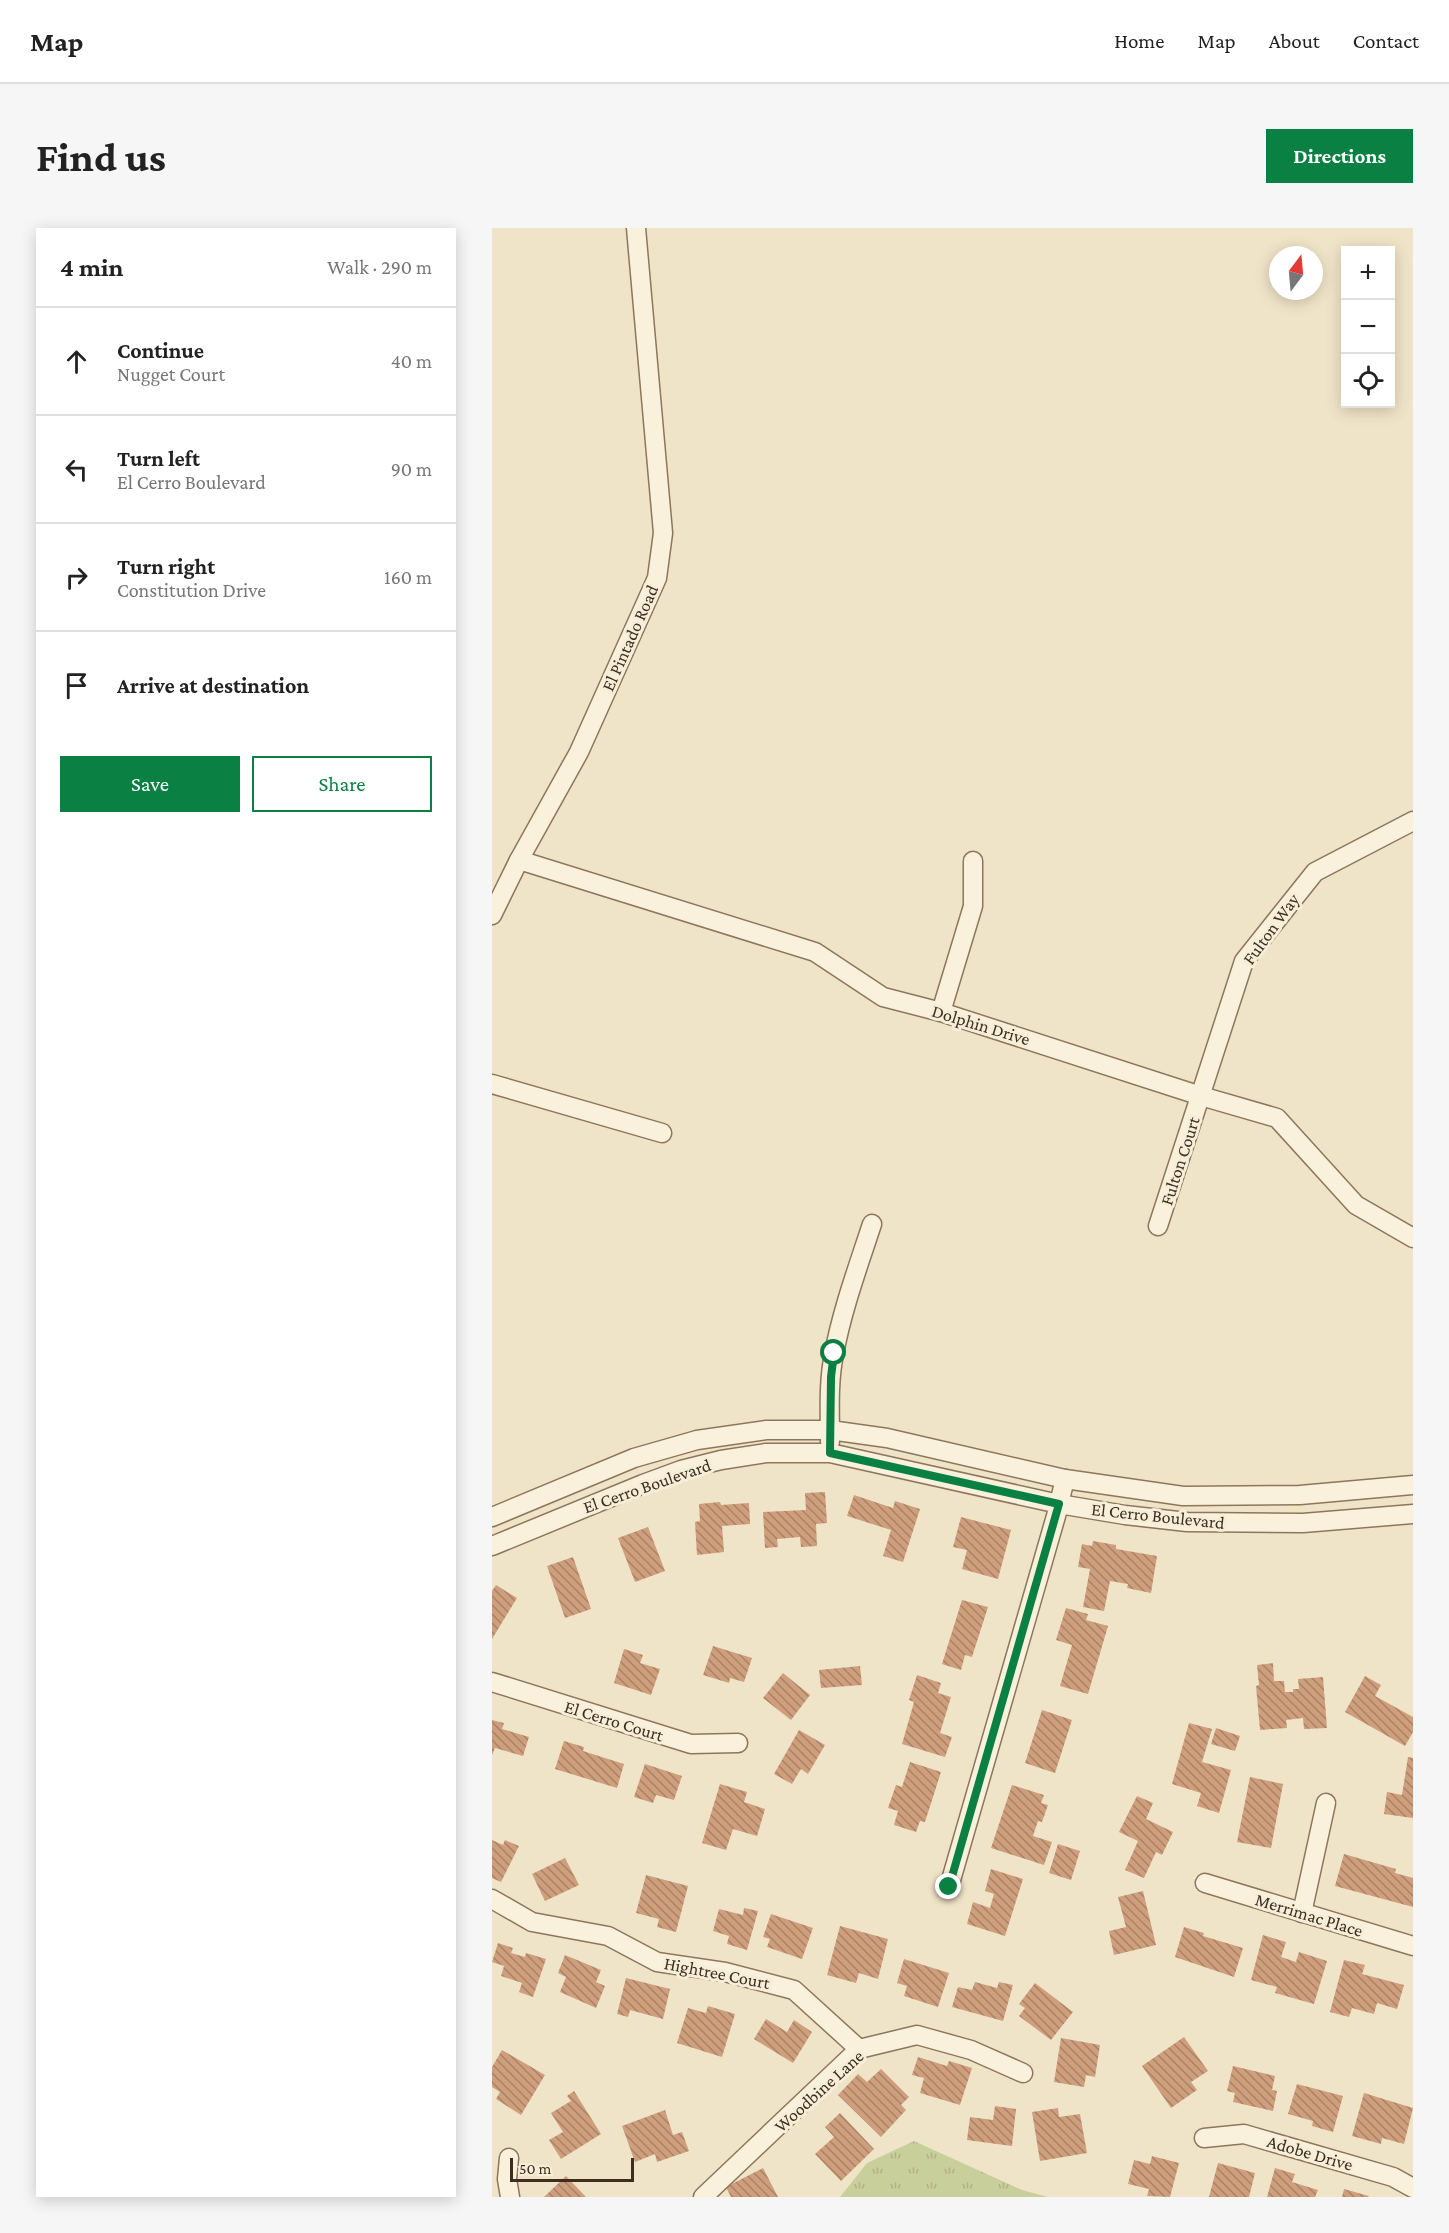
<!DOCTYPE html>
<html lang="en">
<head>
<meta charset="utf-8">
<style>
	:root { --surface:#fff; --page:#f6f6f6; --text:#222; --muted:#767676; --line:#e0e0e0; --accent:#0b8043 }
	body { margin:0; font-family:"Crimson Pro",serif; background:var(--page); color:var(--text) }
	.controls { position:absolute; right:18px; top:18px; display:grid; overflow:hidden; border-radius:0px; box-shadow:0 3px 15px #0003 }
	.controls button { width:54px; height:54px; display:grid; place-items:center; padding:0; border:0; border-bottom:2px solid var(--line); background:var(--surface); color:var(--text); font:30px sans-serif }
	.compass { position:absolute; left:777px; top:18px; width:54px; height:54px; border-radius:50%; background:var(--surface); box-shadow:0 3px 15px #0003; rotate:16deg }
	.scale { position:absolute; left:18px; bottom:15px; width:124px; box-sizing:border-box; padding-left:6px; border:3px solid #3d2e20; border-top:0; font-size:16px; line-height:21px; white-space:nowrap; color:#3d2e20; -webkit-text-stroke:4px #f7eed8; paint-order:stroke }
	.stop { position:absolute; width:18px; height:18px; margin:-14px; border:4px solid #0b8043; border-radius:50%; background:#fff }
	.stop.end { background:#0b8043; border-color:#fff; box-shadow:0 2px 6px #0008 }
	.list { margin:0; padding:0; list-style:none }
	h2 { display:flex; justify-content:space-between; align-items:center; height:78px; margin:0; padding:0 24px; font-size:26px }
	h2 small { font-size:20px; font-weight:400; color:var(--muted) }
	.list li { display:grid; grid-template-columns:39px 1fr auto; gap:18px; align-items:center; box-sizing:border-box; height:108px; padding:0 24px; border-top:2px solid var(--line) }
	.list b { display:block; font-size:22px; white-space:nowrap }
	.list p { margin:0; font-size:20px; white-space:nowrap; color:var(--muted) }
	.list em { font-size:20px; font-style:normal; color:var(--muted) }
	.actions { display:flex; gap:12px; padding:18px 24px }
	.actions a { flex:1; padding:14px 0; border:2px solid var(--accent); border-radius:0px; text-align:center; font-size:21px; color:var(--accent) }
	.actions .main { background:var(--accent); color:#fff }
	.icon { flex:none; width:33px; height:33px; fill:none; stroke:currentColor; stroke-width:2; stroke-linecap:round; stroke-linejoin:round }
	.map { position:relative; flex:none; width:921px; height:1969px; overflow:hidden; border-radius:0px }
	header { display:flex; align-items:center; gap:36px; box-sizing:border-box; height:84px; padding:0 30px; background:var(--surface); border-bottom:2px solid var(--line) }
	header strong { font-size:28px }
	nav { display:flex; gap:33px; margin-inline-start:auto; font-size:21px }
	.intro { display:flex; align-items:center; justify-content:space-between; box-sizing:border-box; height:144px; padding:0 36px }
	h1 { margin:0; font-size:42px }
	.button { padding:15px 27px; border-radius:0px; background:var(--accent); color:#fff; font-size:21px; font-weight:700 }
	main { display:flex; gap:36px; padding:0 36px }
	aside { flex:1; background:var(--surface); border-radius:0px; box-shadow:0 3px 15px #0003 }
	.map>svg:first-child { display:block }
	.grass { fill:url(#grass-tufts) }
	.building { fill:url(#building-back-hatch) }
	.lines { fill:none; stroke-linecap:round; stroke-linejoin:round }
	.minor-casing { stroke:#8d765c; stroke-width:21 }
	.minor { stroke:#faf1dc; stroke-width:18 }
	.route { stroke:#0b8043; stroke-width:8 }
	.labels { text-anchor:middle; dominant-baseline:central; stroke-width:6; stroke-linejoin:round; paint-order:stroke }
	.street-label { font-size:18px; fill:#3d2e20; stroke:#f7eed8 }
</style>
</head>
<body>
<header>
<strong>Map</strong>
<nav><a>Home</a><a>Map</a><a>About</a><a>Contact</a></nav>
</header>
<div class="intro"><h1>Find us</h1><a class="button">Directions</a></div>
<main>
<aside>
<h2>4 min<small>Walk · 290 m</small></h2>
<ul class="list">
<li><svg class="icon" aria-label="ahead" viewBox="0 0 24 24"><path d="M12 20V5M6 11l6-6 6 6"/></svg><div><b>Continue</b><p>Nugget Court</p></div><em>40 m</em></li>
<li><svg class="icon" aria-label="left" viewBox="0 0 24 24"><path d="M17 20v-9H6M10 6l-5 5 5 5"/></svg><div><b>Turn left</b><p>El Cerro Boulevard</p></div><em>90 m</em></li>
<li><svg class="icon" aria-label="right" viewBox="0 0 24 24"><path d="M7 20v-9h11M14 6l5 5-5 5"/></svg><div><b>Turn right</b><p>Constitution Drive</p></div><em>160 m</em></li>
<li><svg class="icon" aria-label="arrive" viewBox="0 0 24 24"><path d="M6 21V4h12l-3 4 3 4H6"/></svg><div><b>Arrive at destination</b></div></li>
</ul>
<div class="actions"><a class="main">Save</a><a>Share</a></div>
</aside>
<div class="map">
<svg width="921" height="1969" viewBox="0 0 921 1969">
	<defs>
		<pattern id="grass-tufts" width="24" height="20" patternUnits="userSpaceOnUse" patternTransform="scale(1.5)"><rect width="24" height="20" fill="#c9cf9b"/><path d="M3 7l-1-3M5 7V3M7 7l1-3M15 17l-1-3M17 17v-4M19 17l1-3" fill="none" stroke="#aeb285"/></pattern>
		<pattern id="building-back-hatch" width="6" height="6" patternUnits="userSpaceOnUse" patternTransform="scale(1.5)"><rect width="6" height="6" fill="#cf9f7d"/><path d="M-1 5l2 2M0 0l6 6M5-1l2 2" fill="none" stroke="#a98266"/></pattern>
	</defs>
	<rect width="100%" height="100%" fill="#f0e4c8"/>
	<!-- grass -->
	<path class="grass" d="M422 1913 530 1962 556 1969H348L375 1935Z"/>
	<!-- building -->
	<g class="building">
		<path d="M333 1264 335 1295 324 1296 325 1318 309 1319 308 1309 285 1311 286 1319 273 1320 271 1284 314 1282 313 1265Z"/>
		<path d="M362 1267 401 1280 403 1273 428 1281 411 1334 391 1328 399 1302 355 1288Z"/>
		<path d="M228 1274 229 1277 257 1275 258 1296 230 1298 232 1324 205 1327 203 1294 208 1293 207 1276Z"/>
		<path d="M469 1289 519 1302 506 1351 470 1341 475 1322 461 1319Z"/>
		<path d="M156 1299 173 1343 143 1354 126 1310Z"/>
		<path d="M601 1313 624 1317V1321L665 1328 659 1365 635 1360 636 1356 618 1353 612 1383 591 1379 598 1341 586 1339 590 1316 600 1318Z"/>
		<path d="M81 1329 99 1381 73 1390 55 1338Z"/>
		<path d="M4 1357 25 1370 0 1411V1363Z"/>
		<path d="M470 1372 496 1379 480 1429 473 1427 469 1442 450 1436Z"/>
		<path d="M574 1380 596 1386 594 1392 616 1398 596 1466 568 1458 580 1417 564 1412Z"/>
		<path d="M221 1418 260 1430 252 1454 238 1450 237 1455 211 1447Z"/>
		<path d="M132 1421 151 1427 148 1435 168 1441 159 1467 122 1455Z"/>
		<path d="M781 1435 782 1453H792L793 1464H801V1461H807L806 1451 831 1449 835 1500 812 1501 811 1490 794 1492 795 1500 768 1502 764 1458 767 1457 765 1437Z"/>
		<path d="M368 1438 370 1457 329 1460 327 1442Z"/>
		<path d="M291 1445 318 1467 299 1492 271 1470Z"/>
		<path d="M425 1447 449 1455 446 1465 459 1469 448 1505 460 1509 453 1529 410 1516 422 1474 417 1472Z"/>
		<path d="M873 1448 889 1457 883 1468 921 1489V1504L913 1518 853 1484Z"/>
		<path d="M550 1482 580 1492 563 1545 533 1535Z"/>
		<path d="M0 1492 12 1495 10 1501 37 1509 31 1528 3 1520 0 1527Z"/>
		<path d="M697 1495 720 1501 710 1534 739 1542 727 1585 705 1578 709 1565 680 1556Z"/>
		<path d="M724 1500 748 1508 743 1523 719 1516Z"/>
		<path d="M307 1502 333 1517 316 1546 309 1541 300 1556 282 1546Z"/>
		<path d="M72 1513 92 1519 91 1523 132 1536 125 1560 63 1541Z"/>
		<path d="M916 1529 921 1530V1590L892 1586 895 1564 910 1567Z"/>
		<path d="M418 1534 449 1544 433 1594 428 1593 424 1604 402 1597 406 1583 396 1580 404 1557 410 1559Z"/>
		<path d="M153 1536 190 1548 182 1572 164 1567 161 1575 142 1569Z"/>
		<path d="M758 1549 791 1556 779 1620 745 1614Z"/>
		<path d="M228 1556 255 1564 252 1574 273 1581 265 1608 241 1601 234 1622 210 1615Z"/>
		<path d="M520 1557 552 1567 549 1575 556 1577 550 1594 546 1593 541 1608 560 1614 552 1637 499 1620Z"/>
		<path d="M645 1568 661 1575 654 1591 681 1604 670 1627 664 1624 652 1650 633 1642 646 1613 627 1604Z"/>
		<path d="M0 1612 11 1617 13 1612 27 1618 9 1654 0 1650Z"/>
		<path d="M566 1616 588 1623 579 1652 557 1645Z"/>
		<path d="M852 1626 904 1641 903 1645 921 1650V1679L843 1658Z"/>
		<path d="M73 1630 87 1657 53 1673 40 1646Z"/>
		<path d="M499 1641 531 1651 513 1708 475 1696 481 1674 498 1680 502 1666 493 1663Z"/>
		<path d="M154 1647 196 1658 184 1704 165 1699 167 1691 144 1685Z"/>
		<path d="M651 1663 664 1717 622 1727 617 1703 634 1699 626 1669Z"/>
		<path d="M252 1680 266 1683 255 1722 235 1716 237 1708 221 1703 227 1681 251 1687Z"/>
		<path d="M279 1686 321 1700 310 1731 275 1719 278 1711 271 1709Z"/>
		<path d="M348 1698 396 1711 386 1751 367 1745 364 1755 335 1747Z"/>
		<path d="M692 1699 712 1705 711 1708 751 1720 742 1749 683 1729Z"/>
		<path d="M771 1707 794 1714 789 1729 804 1734 807 1724 835 1733 822 1776 783 1765 785 1759 759 1752Z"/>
		<path d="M6 1715 21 1720 19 1725 33 1729 34 1725 54 1731 41 1769 27 1764 30 1755 9 1748 12 1738 0 1734Z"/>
		<path d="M73 1727 109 1742 104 1754 113 1758 104 1780 68 1764 74 1749 66 1745Z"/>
		<path d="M412 1731 457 1745 446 1779 412 1768 415 1758 405 1755Z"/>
		<path d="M852 1732 873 1737 870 1746 912 1757 905 1781 885 1775 882 1786 860 1780 857 1789 838 1784Z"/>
		<path d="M134 1750 178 1761 171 1791 138 1782 136 1789 125 1786Z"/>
		<path d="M483 1754 505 1760 507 1754 521 1757 511 1793 460 1779 466 1759 480 1762Z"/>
		<path d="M543 1755 581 1784 559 1812 527 1788 533 1780 527 1776Z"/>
		<path d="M216 1778 243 1786 230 1829 185 1815 196 1780 214 1785Z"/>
		<path d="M274 1791 295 1804 302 1792 320 1804 301 1835 262 1811Z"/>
		<path d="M692 1809 716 1843 699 1854 705 1862 679 1880 650 1838Z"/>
		<path d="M569 1810 608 1817 603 1849 594 1847 592 1859 562 1854Z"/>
		<path d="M10 1822 53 1847 29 1887 4 1871 8 1864 0 1859V1839Z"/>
		<path d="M426 1829 455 1838 457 1833 480 1840 468 1877 428 1865 432 1850 420 1847Z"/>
		<path d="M741 1838 783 1848 780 1862 785 1863 781 1883 741 1874 743 1865 735 1863Z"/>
		<path d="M389 1841 417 1869 409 1877 414 1882 389 1909 346 1867 366 1846 375 1854Z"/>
		<path d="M805 1856 851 1868 841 1904 820 1898 821 1893 796 1886Z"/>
		<path d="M82 1863 109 1906 69 1931 57 1912 71 1904 59 1885 79 1873 75 1868Z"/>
		<path d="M872 1865 921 1880 912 1916 890 1910 889 1916 860 1908Z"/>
		<path d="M503 1878 524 1881 520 1918 475 1912 478 1889 501 1892Z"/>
		<path d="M566 1880 567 1889 588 1886 595 1925 548 1933 540 1884Z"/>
		<path d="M173 1882 181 1907 190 1904 197 1923 165 1934 163 1926 143 1934 130 1898Z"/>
		<path d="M348 1885 382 1921 349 1953 323 1926 342 1909 333 1899Z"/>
		<path d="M660 1928 687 1935 678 1969 655 1968 657 1961 636 1956 642 1932 658 1936Z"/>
		<path d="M726 1935 763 1945 757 1969H717Z"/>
		<path d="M271 1940 286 1969H239L234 1959Z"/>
		<path d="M783 1940 803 1946 800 1954 826 1962 823 1969H775Z"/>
		<path d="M74 1948 94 1969H52Z"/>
		<path d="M852 1961 877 1968 876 1969H850Z"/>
	</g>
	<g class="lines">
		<!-- minor casing -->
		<g class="minor-casing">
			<g id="minor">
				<path d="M27 632 323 724 391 769 449 784 709 868 785 890 864 977 921 1010"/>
				<path d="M0 687 27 632 87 524 165 350 171 305 144 0"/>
				<path d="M449 784 481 678V633"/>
				<path d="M0 856 170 905"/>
				<path d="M666 998 752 733 823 644 921 593"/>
				<path d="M338 1214C338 1186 336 1155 342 1126 350 1082 366 1039 380 996"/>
				<path d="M0 1289 142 1230 205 1212 274 1202H338L395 1210 573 1251 691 1268 808 1267 921 1257"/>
				<path d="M0 1318 151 1256 189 1242 229 1232 274 1225H338L567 1276 633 1287 695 1294 811 1295 921 1286"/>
				<path d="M0 1454 199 1516 246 1515"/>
				<path d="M713 1655 921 1718"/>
				<path d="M457 1659 564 1288 573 1251"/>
				<path d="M0 1671 40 1694 116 1708 165 1734 233 1744 302 1762 367 1821"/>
				<path d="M810 1685 834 1575"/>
				<path d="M712 1910 752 1906 901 1949 921 1960"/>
				<path d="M17 1930 15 1951 18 1969"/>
				<path d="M211 1969 367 1821 425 1807 479 1822 531 1845"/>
			</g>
		</g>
		<!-- minor -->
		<use href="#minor" class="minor"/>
	</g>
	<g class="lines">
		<!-- route -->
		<path class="route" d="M342 1125 339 1149 338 1225 567 1276 457 1659"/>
	</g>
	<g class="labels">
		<!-- street labels -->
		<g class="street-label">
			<text transform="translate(138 410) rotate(-66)">El Pintado Road</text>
			<text transform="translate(779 701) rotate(-54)">Fulton Way</text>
			<text transform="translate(489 797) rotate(17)">Dolphin Drive</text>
			<text transform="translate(688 933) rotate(-72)">Fulton Court</text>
			<text transform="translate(155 1258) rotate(-19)">El Cerro Boulevard</text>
			<text transform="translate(666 1288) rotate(6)">El Cerro Boulevard</text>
			<text transform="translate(122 1493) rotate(17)">El Cerro Court</text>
			<text transform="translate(817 1687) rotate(17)">Merrimac Place</text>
			<text transform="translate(225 1745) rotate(11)">Hightree Court</text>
			<text transform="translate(327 1863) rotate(-42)">Woodbine Lane</text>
			<text transform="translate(818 1925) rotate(16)">Adobe Drive</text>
		</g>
	</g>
</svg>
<div class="controls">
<button>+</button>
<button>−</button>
<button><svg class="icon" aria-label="locate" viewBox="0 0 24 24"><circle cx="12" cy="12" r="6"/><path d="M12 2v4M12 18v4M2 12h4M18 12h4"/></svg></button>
</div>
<svg class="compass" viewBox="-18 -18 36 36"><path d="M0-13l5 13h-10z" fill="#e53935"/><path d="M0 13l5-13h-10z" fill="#767676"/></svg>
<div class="scale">50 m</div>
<div class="stop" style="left:342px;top:1125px"></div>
<div class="stop end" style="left:457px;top:1659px"></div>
</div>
</main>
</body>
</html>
